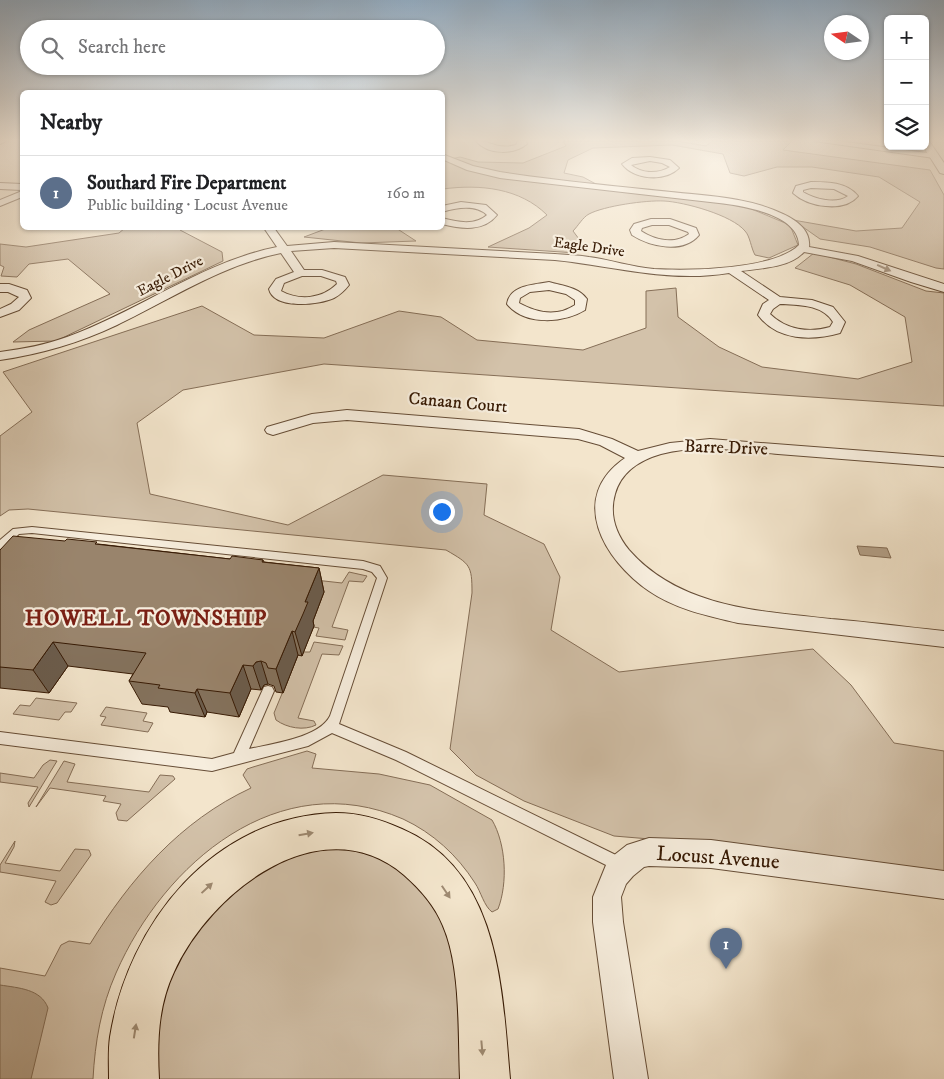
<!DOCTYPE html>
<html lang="en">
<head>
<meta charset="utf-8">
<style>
	:root { --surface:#fff; --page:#f6f6f6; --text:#202124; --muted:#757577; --line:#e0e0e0; --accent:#8f2418 }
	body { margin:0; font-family:"IM FELL DW Pica",serif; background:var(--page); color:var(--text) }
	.controls { position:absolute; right:15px; top:15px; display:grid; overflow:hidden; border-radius:8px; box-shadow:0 1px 4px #0004 }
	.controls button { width:45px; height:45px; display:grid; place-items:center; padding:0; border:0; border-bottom:1px solid var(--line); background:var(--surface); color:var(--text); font:25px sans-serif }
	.compass { position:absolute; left:824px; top:15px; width:45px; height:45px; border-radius:50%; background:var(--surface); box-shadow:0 1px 4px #0004; rotate:283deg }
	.you { position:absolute; left:441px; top:511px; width:18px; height:18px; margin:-12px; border:4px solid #fff; border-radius:50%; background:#1a73e8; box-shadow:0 0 0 8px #1a73e833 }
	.badge { display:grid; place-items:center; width:32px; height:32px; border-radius:50%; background:var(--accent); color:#fff; font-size:16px; font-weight:700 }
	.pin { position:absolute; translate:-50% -41px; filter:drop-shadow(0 1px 2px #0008) }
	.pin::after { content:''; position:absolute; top:26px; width:18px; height:15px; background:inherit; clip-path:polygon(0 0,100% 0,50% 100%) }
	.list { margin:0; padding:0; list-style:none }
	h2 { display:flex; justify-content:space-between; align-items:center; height:65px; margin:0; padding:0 20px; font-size:21px }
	h2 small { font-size:16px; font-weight:400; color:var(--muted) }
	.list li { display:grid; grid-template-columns:32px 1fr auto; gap:15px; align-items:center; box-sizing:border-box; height:75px; padding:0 20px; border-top:1px solid var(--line) }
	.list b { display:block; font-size:19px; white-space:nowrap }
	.list p { margin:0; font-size:16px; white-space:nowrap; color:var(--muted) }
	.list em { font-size:16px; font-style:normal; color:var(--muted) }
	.icon { flex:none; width:28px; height:28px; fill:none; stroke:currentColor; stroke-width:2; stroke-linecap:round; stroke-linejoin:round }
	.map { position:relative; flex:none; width:944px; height:1079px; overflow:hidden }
	.search { position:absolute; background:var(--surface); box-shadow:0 1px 4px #0004; left:20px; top:20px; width:425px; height:55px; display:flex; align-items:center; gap:12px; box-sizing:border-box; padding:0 18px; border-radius:28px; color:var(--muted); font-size:19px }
	.panel { position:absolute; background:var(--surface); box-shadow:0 1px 4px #0004; left:20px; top:90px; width:425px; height:140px; border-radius:8px }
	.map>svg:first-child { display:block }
	.green { fill:#d3c2aa; stroke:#856e57 }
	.water { fill:#b3a088; stroke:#816a53 }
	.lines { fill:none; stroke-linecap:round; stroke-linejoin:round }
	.service-casing { stroke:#664d36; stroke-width:2 }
	.minor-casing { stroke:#664d36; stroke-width:2 }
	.tertiary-casing { stroke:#664d36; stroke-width:2 }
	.trunk-casing { stroke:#371a04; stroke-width:2 }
	.service { fill:#f7eede; fill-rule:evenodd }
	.minor { fill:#f7eede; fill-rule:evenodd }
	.tertiary { fill:#f7eede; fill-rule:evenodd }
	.trunk { fill:#f3e5cc; fill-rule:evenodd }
	.wall { fill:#84725d; stroke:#371a04 }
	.shaded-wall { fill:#6b5c4c; stroke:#371a04 }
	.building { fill:#99846c; stroke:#371a04 }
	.oneway { fill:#a18f7c }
	.oneway2 { fill:#9e8a72 }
	.labels { text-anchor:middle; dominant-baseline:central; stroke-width:4.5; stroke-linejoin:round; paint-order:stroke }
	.far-street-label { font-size:15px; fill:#371a04; stroke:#f7eede }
	.street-label { font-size:18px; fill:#371a04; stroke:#f7eede }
	.near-street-label { font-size:21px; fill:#371a04; stroke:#f7eede }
	.district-label { font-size:22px; font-weight:bold; letter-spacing:1px; fill:#7a1f14; stroke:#f7eede }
</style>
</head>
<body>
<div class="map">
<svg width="944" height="1079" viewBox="0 0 944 1079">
	<rect width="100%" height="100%" fill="#f3e5cc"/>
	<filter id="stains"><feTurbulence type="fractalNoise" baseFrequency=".004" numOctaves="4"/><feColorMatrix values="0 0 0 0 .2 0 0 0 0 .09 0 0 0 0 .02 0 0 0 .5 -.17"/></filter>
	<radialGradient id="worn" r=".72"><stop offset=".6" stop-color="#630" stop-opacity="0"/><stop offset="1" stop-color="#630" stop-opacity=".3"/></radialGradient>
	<!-- green -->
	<g class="green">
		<path d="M563 141H677L706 146 712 141H792L783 150 930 170 944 195V269L936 268 870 247 820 239 793 220 856 231 902 228 920 202 879 177 812 167H777L744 176 730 173 723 154 672 145 593 148 568 160 564 173 583 177 607 190 718 202 749 208 790 225 798 245 769 258 755 255C751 248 750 236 745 231 732 215 684 202 664 201 646 200 604 206 589 214 583 217 578 226 573 231L582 243 576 253 488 247 529 228 547 215C520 188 480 184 443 189L442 161 460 157 478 162 523 163 566 146Z"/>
		<path d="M125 228H180V230L222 252 223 261 56 341 13 342 29 330 110 294 68 259 29 264 17 277 1 276 4 267 0 265V244L26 247 119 233Z"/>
		<path d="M328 228H396L416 241 361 243 304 237Z"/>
		<path d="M814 253 856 264 926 291 944 293V406L324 364 183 390 137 423 150 494 288 525 383 475 487 484 484 515 544 544 560 577 551 630 619 672 813 649 851 685 894 743 944 751V875L805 852 614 836 524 801 476 775 450 749 472 593C472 565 470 564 446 550L28 509 9 510 0 516V436L32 412 3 372 202 306 254 335 324 338 399 311 441 317 477 340 583 350 646 328V291L676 288 678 317 719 347 762 367 858 379 912 362 905 317 850 285 795 268Z"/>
		<path d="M198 567 342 583 349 572 367 576 363 582 349 581 332 627 348 630 345 640 316 636 319 628 313 627Z"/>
		<path d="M314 642 343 646 339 655 322 654 298 718 314 721 316 725C304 731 287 728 276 720L274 713 298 655H302L303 652H310Z"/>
		<path d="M36 698 77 703 71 712H65L59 720 13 714 20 705 30 706Z"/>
		<path d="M106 707 147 713 143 721 153 723 148 732 101 725 106 717 100 716Z"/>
		<path d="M307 751 316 754 312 768 379 774 430 785 492 820C506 844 508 883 498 909L492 912C484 906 481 892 475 883 457 855 433 833 403 819 279 765 164 863 116 973 101 1007 95 1042 93 1079H0V968L45 976 61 945 69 941 90 944C130 879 180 821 251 788L243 775 247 769 253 767Z"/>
		<path d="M50 760 57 761 29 807 28 803 38 787 0 782V773L34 778 43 765Z"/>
		<path d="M64 761 75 764 67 782 149 792 160 775 173 776 175 779 127 821 118 820 116 813 121 804 103 801 106 796 50 788 36 807Z"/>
		<path d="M15 841 14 847 5 863 60 871 75 849 89 850 91 855 57 903 51 905 45 902 56 881 0 872V865Z"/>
		<path d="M333 844 391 861 424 890 449 934 457 974 461 1079H154L151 1054 170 960 257 864Z"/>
	</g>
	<!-- water -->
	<g class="water">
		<path d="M857 546 887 548 891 558 860 555Z"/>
		<path d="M0 985C19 988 41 989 48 1008L31 1079H0Z"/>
	</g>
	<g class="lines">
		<!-- service casing -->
		<g class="service-casing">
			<path id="service" d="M32 527 363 561 380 566 387 578 339 724 406 752 626 860 628 865 626 870 621 872 616 870 396 760 332 733 308 746 212 771 0 744V732L212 759 234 753 264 687 268 686 272 687 274 691 249 749C271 744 319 738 330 716L377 578 372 572 363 569 32 533 19 534 4 548 0 549V540L13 529Z"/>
		</g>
		<!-- minor casing -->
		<g class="minor-casing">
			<g id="minor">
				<path d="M0 141H6L0 144Z"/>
				<path d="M476 141C492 141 497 150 516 145L518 141H526L527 144C514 155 488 155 476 141Z"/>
				<path d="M814 141H839L934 154 938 156 934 158Z"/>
				<path d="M442 154 473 166 500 172C557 181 614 186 671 192 708 196 748 197 783 214 796 220 811 230 809 247L858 256 944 284V292L911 282 852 261 804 252C789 268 761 268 741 271L780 297 812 300 833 307 845 322 840 333C812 341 777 341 758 315L763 304 769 300 729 273C669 283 614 266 555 260L334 248 291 251 304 270H322L345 277 349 285C345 290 340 295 334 298 319 305 274 310 269 289L276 279 294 272 281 253C222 265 171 299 117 325 79 343 41 354 0 360V352C23 349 45 345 67 337 139 311 202 262 277 247L264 228H274L287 246 334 242 555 254C566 255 578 255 589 257 611 260 632 267 654 269 688 271 774 270 799 245 798 214 743 206 719 203L500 178 467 170 442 159ZM302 276H321L336 281 337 284C322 299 299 301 281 291L284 283ZM780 304C798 305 822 304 833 322L830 327C809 333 786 330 770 314L773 309Z"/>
				<path d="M650 157 670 160 679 168C665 182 634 180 622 164L632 158ZM650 161 662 163 670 167C658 174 642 174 631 165Z"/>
				<path d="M811 182C827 182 847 182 858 196 844 213 808 207 793 193L796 186ZM811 188 834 189 848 196C836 205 815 199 803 192V190Z"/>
				<path d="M0 183 22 184V190L0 189Z"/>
				<path d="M22 191V197L0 206V200Z"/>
				<path d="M461 202 486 205 497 215C484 232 461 229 442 224V218C457 222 475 226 487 215 475 204 457 208 442 212V206Z"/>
				<path d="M651 219H670L696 228 699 235C683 254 651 247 632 235L630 230 634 224ZM652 225H669L688 232 689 234C674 245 655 240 641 231L642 228Z"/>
				<path d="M549 282C563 286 578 287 587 299L585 310C564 323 525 326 507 304 510 285 533 285 549 282ZM549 290 566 294 575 300V305C557 317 537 313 519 303L520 298 530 292Z"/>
				<path d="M0 284H9L27 290 31 298 19 310 0 317V309L11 304 19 297 8 292H0Z"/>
				<path d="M347 410 579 429 612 439 638 451 670 443 710 439 944 457V467C889 463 833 458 778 454 740 451 699 444 661 454 640 460 621 472 615 494 609 515 616 534 629 550 680 608 759 611 831 619 869 622 906 627 944 631V647L738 623C708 616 675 609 649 591 604 560 567 498 625 458L600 445 578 439 347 420 313 423 273 435 267 433 265 430 267 427 312 414Z"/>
				<path d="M649 838 711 840 944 871V899L711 868 649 866 644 867 633 876 626 884 621 897 623 922 648 1079H614L593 922V897L606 865 613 856 627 845Z"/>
			</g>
		</g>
		<!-- tertiary casing -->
		<g class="tertiary-casing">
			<path id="tertiary" d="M925 141H929L944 163V174L940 173 923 146H925Z"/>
		</g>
		<!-- trunk casing -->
		<g class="trunk-casing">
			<path id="trunk" d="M336 813C360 813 380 819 402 829 500 871 502 988 510 1079H460C458 1033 461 967 443 926 435 906 420 889 404 875 321 805 210 892 174 972 158 1006 157 1042 159 1079H109C109 1065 108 1051 110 1037 128 924 213 816 336 813Z"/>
		</g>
		<!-- service -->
		<use href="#service" class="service"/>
		<!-- minor -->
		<use href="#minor" class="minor"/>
		<!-- tertiary -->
		<use href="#tertiary" class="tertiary"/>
		<!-- trunk -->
		<use href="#trunk" class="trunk"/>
	</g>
	<!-- wall -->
	<path class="wall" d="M98 544 230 559 263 560 264 562 319 568 324 592 313 621 314 626 309 638 302 656 298 655 283 693 276 692 274 686 268 684 264 685 261 690 251 689 239 717 207 712 205 717 170 712 168 707 142 704 129 681 133 674 68 666 49 693 0 688V550Z"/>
	<!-- shaded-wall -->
	<g class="shaded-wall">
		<path d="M319 568 324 592 313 621 314 626 302 656 295 632 305 602Z"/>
		<path d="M292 631 298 655 283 693 276 669Z"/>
		<path d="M53 642 68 666 49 693 33 670Z"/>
		<path d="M261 661 268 684 264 685 261 690 253 666 256 662Z"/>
		<path d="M243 665 251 689 239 717 230 693Z"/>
		<path d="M197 689 207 712 205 717 195 693Z"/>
	</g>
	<!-- building -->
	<path class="building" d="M13 536 65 541 67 539 97 542 95 544 230 559 232 556 263 560 262 562 319 568 305 602H308L303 614 295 632 292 631 276 669 268 668 266 663 261 661 256 662 253 666 243 665 230 693 197 689 195 693 158 688 160 685 129 681 146 653 53 642 33 670 0 667V550Z"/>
	<!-- one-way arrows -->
	<defs><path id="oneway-solid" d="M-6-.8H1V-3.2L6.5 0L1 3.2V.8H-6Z" transform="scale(1.25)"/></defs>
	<use class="oneway" href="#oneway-solid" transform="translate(884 268) rotate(24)"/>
	<g class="oneway2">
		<use href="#oneway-solid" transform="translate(306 834) rotate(-10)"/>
		<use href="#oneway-solid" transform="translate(207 888) rotate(-43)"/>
		<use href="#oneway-solid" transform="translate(446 892) rotate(56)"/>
		<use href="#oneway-solid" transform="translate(135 1031) rotate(-81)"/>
		<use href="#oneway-solid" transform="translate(482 1048) rotate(85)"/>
	</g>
	<!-- sky -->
	<linearGradient id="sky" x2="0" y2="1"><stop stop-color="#93acc2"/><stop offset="0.48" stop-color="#faf3e8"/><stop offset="1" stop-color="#faf3e8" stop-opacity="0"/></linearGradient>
	<rect width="944" height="292" fill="url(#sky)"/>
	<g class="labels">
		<!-- far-street labels -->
		<g class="far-street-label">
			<text transform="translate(589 247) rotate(8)">Eagle Drive</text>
			<text transform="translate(170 276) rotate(-27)">Eagle Drive</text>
		</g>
		<!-- street labels -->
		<g class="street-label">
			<text transform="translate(458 403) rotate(5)">Canaan Court</text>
			<text transform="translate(726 448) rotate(2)">Barre Drive</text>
		</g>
		<!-- near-street labels -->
		<g class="near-street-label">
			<text transform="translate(718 858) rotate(4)">Locust Avenue</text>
		</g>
		<!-- district labels -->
		<g class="district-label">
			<text x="146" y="618">HOWELL TOWNSHIP</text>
		</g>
	</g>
	<rect width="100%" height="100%" filter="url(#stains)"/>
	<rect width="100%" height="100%" fill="url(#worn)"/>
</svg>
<div class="controls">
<button>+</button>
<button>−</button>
<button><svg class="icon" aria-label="layers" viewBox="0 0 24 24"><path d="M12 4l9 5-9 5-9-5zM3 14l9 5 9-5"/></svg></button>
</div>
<svg class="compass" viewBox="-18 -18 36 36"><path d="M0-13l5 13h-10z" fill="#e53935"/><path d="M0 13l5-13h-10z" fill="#757577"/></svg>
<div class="you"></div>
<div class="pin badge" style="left:726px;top:969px;background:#5c6f8a">1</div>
<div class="search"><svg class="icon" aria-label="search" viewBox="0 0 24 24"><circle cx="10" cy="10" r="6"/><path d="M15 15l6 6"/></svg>Search here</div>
<section class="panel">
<h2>Nearby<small></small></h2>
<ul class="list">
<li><span class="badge" style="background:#5c6f8a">1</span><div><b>Southard Fire Department</b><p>Public building · Locust Avenue</p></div><em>160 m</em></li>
</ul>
</section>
</div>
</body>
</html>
